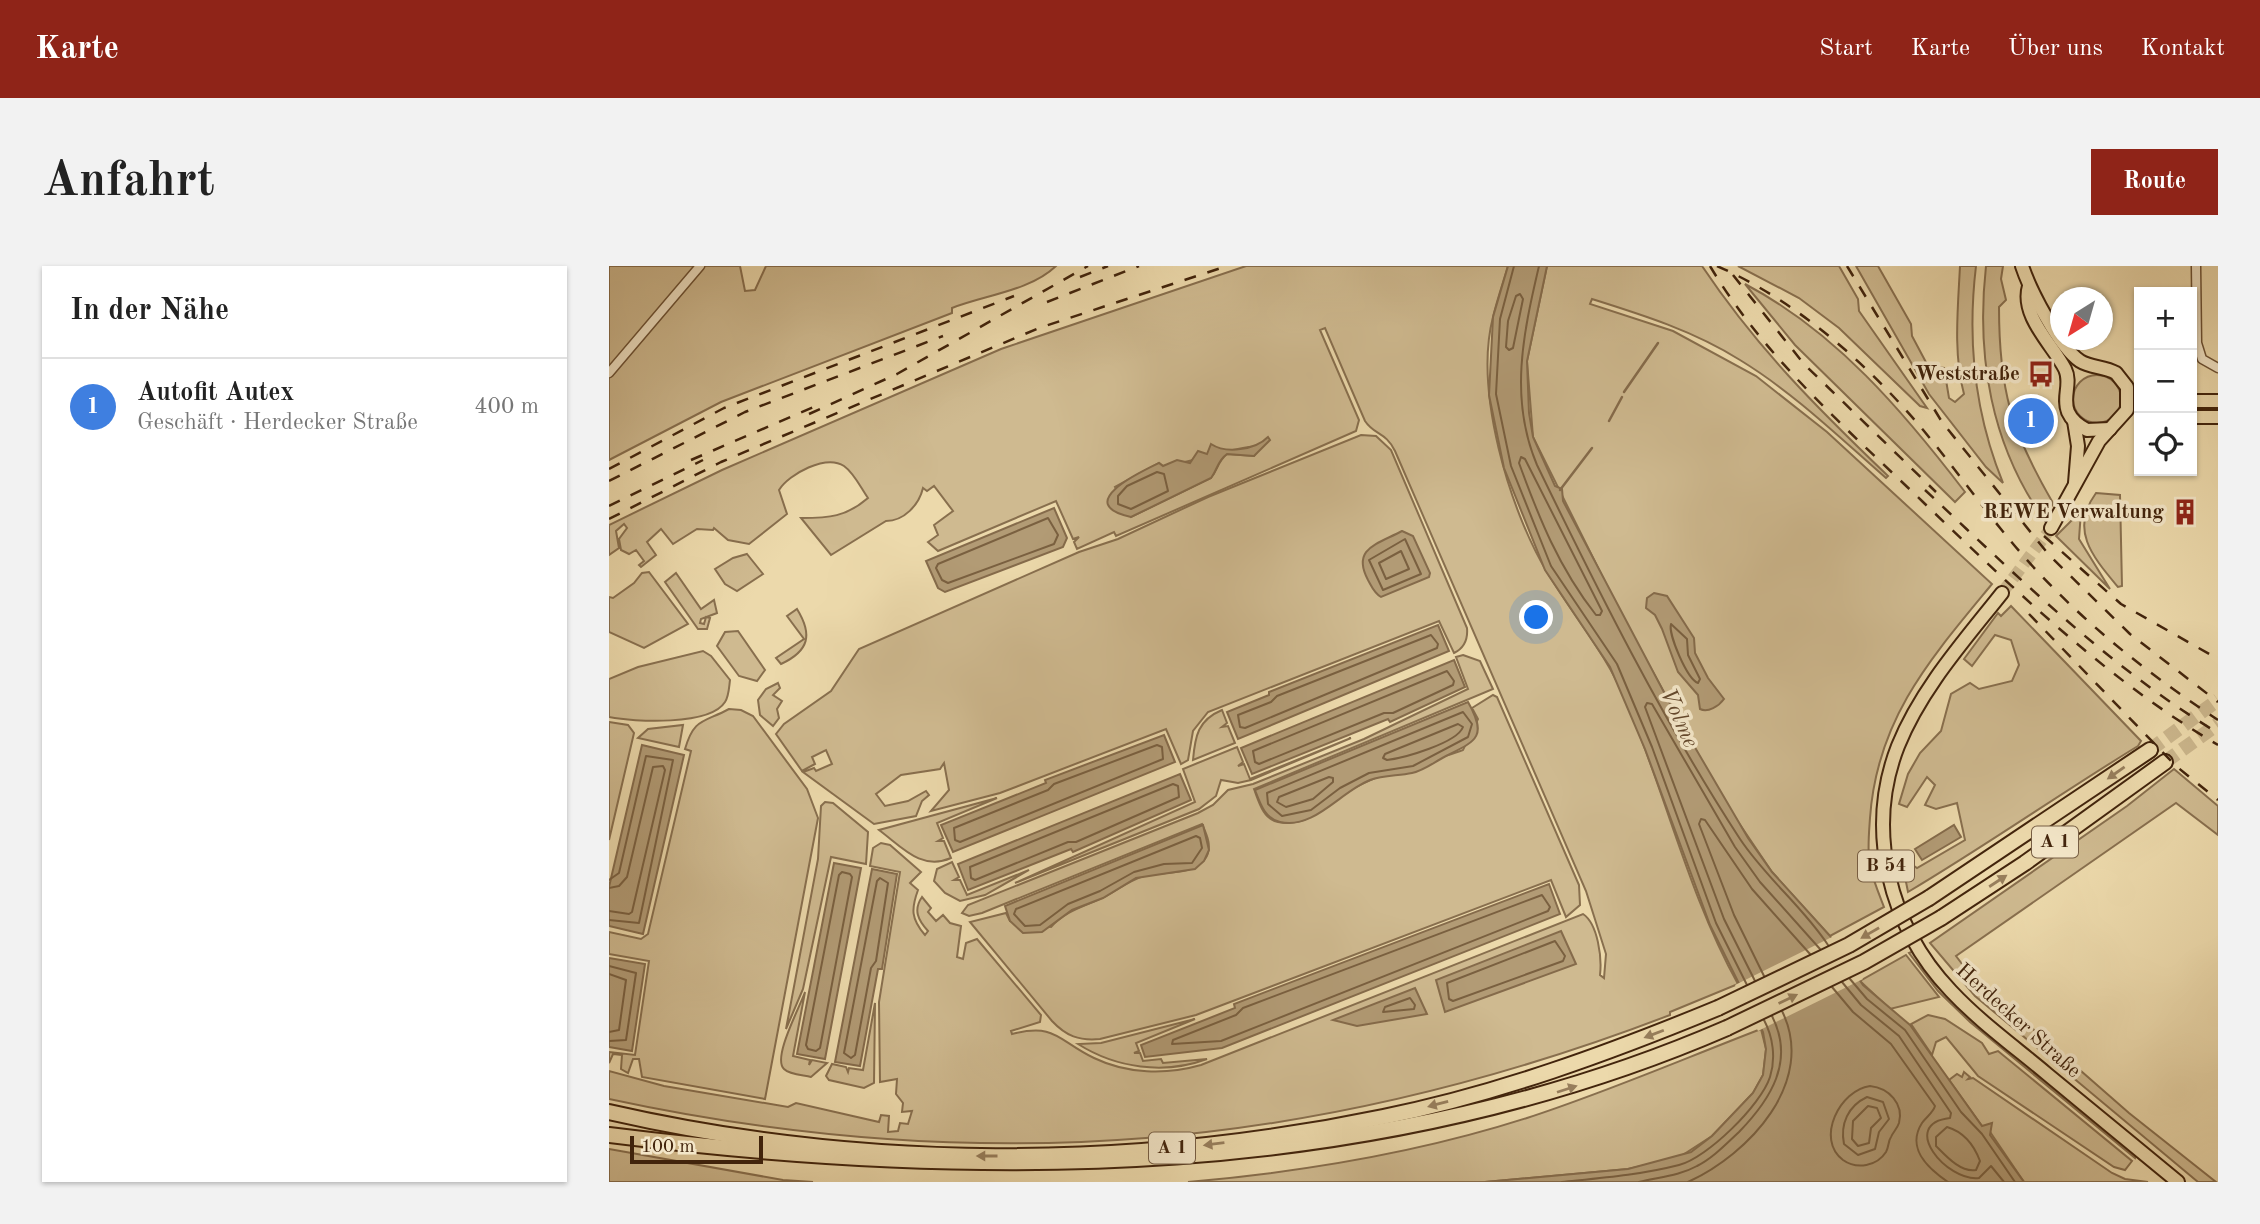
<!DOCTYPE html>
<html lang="de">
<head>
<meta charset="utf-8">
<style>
	:root { --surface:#fff; --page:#f2f2f2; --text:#222; --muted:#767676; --line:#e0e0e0; --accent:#8f2418 }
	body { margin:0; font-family:"Old Standard TT",serif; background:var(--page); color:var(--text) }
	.controls { position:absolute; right:21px; top:21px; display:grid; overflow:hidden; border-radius:0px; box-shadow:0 2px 5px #0004 }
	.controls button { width:63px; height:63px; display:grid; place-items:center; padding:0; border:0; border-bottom:2px solid var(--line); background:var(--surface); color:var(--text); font:35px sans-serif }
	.compass { position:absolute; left:1441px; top:21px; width:63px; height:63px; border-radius:50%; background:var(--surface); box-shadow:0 2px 5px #0004; rotate:217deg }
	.scale { position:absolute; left:21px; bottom:18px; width:133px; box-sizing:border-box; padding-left:7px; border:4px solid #42240c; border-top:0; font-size:19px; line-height:24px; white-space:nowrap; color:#42240c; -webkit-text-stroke:5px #f3e6c8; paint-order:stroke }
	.you { position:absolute; left:928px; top:352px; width:24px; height:24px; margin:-18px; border:5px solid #fff; border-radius:50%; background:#1a73e8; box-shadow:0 0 0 10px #1a73e833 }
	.badge { display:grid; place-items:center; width:46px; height:46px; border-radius:50%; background:var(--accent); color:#fff; font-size:23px; font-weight:700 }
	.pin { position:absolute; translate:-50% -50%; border:4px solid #fff; box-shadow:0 2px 7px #0006 }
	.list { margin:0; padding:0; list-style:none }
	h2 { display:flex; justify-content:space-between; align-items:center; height:91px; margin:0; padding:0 28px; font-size:30px }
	h2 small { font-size:23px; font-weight:400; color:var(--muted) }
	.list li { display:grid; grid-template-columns:46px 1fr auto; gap:21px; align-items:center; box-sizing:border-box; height:98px; padding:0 28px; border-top:2px solid var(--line) }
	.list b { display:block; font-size:26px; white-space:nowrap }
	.list p { margin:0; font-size:23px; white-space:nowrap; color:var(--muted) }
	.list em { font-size:23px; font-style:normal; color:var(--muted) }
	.icon { flex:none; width:38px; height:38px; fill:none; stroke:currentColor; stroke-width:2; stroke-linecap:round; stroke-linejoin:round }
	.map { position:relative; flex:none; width:1609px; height:916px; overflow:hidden; border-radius:0px }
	header { display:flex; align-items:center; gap:42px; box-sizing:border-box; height:98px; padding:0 35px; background:var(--accent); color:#fff }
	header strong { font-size:33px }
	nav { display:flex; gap:38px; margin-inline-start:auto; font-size:24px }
	.intro { display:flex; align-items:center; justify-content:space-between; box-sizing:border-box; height:168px; padding:0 42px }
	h1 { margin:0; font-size:49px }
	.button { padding:18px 32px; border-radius:0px; background:var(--accent); color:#fff; font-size:24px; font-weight:700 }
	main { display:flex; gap:42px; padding:0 42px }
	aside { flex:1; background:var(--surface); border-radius:0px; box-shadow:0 2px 5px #0004 }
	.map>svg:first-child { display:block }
	.green { fill:#cfba90; stroke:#886f4e; stroke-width:2; fill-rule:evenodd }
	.water { fill:#b29b75; stroke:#856b4b; stroke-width:2 }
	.pier { fill:#ecd9ab }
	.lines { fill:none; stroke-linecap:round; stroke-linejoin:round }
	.shore { stroke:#7a6040; stroke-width:2 }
	.stream { stroke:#856b4b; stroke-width:2.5 }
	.primary-tunnel { stroke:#cab58b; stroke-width:12; stroke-dasharray:12 6; stroke-linecap:butt }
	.motorway-tunnel { stroke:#cab58b; stroke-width:14; stroke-dasharray:14 7; stroke-linecap:butt }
	.minor-casing { stroke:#6c5134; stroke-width:11 }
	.primary-casing { stroke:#42240c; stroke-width:16 }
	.motorway-casing { stroke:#42240c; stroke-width:18 }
	.minor { stroke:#f3e6c8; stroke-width:8 }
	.primary { stroke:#ecd9ab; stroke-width:12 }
	.motorway { stroke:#ecd9ab; stroke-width:14 }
	.rail { stroke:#42240c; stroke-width:2.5; stroke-dasharray:12 12; stroke-linecap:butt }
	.motorway-bridge-casing { stroke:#42240c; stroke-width:18; stroke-linecap:butt }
	.motorway-bridge { stroke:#ecd9ab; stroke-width:14 }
	.oneway { fill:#977e5c }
	.labels { text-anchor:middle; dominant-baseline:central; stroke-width:7; stroke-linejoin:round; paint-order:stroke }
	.shield { fill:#f3e6c8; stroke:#775e44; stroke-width:2 }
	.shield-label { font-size:19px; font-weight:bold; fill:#42240c }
	.poi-label { font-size:21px; font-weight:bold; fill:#42240c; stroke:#f3e6c8; text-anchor:end }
	.street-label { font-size:21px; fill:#42240c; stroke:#f3e6c8 }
	.water-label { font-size:23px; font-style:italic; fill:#64482c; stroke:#f3e6c8 }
</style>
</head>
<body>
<header>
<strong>Karte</strong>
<nav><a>Start</a><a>Karte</a><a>Über uns</a><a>Kontakt</a></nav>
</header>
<div class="intro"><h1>Anfahrt</h1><a class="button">Route</a></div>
<main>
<aside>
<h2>In der Nähe<small></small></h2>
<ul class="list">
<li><span class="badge" style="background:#3f7fe0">1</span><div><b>Autofit Autex</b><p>Geschäft · Herdecker Straße</p></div><em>400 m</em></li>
</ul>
</aside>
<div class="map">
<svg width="1609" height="916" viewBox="0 0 1609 916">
	<rect width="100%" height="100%" fill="#ecd9ab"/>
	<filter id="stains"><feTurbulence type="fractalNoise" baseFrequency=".00286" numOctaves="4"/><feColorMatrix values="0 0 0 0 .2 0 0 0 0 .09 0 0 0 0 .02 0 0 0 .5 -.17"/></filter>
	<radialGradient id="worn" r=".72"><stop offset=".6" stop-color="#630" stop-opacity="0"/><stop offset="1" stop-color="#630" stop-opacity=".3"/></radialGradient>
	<!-- green -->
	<g class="green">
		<path d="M0 0H131L136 25 146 24 157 0H447C421 25 376 29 343 42V47L112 136 0 194Z"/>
		<path d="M637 0H899C894 17 888 34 884 51 865 124 900 243 938 306 965 351 997 387 1018 437 1057 529 1080 630 1129 718L1061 746V749C707 885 371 913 0 833V805L55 820 179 841 187 837 270 856 272 849 280 850 279 866 289 865 291 857 299 858 303 845 293 846 294 837 287 828 288 813 271 816 270 736 291 606 261 600 264 582 272 577 281 579 312 606 301 617 309 624C302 643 302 653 316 669L319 665C309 654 304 644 313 631L322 642 319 646 327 655 334 649 341 657 352 660 348 691 354 693 357 677 368 673 432 749 431 756 402 765 403 768C447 757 448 774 485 792 518 808 557 809 592 799L974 648C989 658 993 692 991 709L995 712 997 688 977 625 786 185C777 166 765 169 756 155L716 62 711 64 750 154 747 165 507 270 505 266 468 283 465 276 470 271 464 273 447 235 329 285 319 276 329 269 325 259 344 245 325 220 318 225 314 222C310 239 295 255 277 255L222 289 192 252C220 252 237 251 259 232 252 222 245 207 235 200 217 188 180 208 170 224L178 248 140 278 119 274 105 262 104 264 88 263 64 278 52 263 38 276 47 289 32 301 30 299 35 295 27 284 20 288 12 284 10 273 18 262 15 258 7 265 10 282 0 289V259L113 204 392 83ZM659 172 645 190 618 188C609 195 609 203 602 212L522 251 506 221 550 197 554 200C587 196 616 182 650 180Z"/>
		<path d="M938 0H1093C1148 82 1208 142 1279 210L1277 212C1230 171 1185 127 1131 94 1085 65 1034 49 983 33L981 38 1064 65 1147 110 1218 166 1383 318C1322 392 1268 452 1261 552 1260 567 1258 586 1261 600 1264 614 1270 628 1275 641L1221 670 1163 606 1115 535 1013 350 924 171 918 95Z"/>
		<path d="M1129 0H1230L1249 33 1250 45 1318 142 1311 140 1230 62 1190 32Z"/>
		<path d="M1247 0H1269L1302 58 1303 70 1319 100 1335 102 1340 132 1346 136 1355 128C1344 88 1349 41 1351 0H1367C1358 75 1365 146 1394 217L1377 201 1320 128Z"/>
		<path d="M1377 0H1394L1392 13 1397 34 1390 41C1390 124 1402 165 1444 237L1436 255C1382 180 1367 90 1377 0Z"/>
		<path d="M1136 18C1227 66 1294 145 1356 226L1346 236 1186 79Z"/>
		<circle cx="1488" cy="133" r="24"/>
		<path d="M752 169 767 170 782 184 858 362C859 373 855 382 845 387L830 355 599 446 584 465 579 494 572 498 557 463 391 527 322 545 340 524 335 497 331 503 292 509 267 528 276 540 299 535 317 525 320 529 313 535 307 550 265 558 194 506 205 502 207 505 223 498 217 484 203 491 206 498 193 505 167 468 175 458 222 425 250 383 470 286 509 273 599 231Z"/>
		<path d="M1487 227 1511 229 1513 320 1509 321C1484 291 1460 264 1487 227Z"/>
		<path d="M1472 245 1470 273 1501 323 1447 270Z"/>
		<path d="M138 288 154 308 128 325 116 318 106 303 124 292Z"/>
		<path d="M40 306 79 358 35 382 0 366V331L4 332 25 317 33 307Z"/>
		<path d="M67 307 92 343 105 334 108 347 92 353 91 357 95 358 97 351 101 352 98 363H89L56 316Z"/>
		<path d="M1402 340 1532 475 1529 480C1452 527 1375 581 1299 626L1292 591 1308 602 1356 574 1348 537 1327 543 1316 539 1326 519 1318 511 1298 541 1290 538 1299 508 1311 487 1332 465 1342 428 1361 417 1370 423 1403 415 1410 399 1402 374 1386 369 1363 400 1355 393 1389 347 1392 350Z"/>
		<path d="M188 343C204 369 200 385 172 398L167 392 195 373 178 350Z"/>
		<path d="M129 365 156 404 148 415 130 410 108 380 116 366Z"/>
		<path d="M94 385 102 390 121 414C120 421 120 430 116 436 101 460 25 456 0 451V413L29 401Z"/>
		<path d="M854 389 871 395 884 423 645 523C650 536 654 553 669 556 698 562 716 540 737 527 771 505 816 498 854 484L869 453 863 442 884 429 888 431 970 619 971 639 957 651 942 614 587 749 491 773C470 775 457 770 443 755L361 656 397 647 401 655 442 661C457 644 477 640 497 630 510 623 521 614 535 610 554 605 583 610 596 593 604 582 598 569 593 558L373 647 360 650 353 647 359 639 589 547 604 539 619 524 644 518 755 473 859 423 847 391Z"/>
		<path d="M169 417 171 422 164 429 173 435 168 443 170 452 164 460 151 449 149 434 157 423Z"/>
		<path d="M120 443 132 444 144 450 198 523 209 552 156 833 33 811 30 793H24L19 807 12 803 13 789 4 788 0 797V786L26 789 40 695 0 688V666L32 673 39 668 82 485 76 483C85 452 94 457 120 443Z"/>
		<path d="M613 444 618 457 613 461 619 460 626 477 584 494C586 470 589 454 613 444Z"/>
		<path d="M0 456 19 459 25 467 0 574Z"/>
		<path d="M74 459 70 481 29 472 39 463Z"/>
		<path d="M742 472 642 514 629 517 612 514 607 530 590 543 406 617 586 536 574 503 628 481 634 496 629 500 635 498 641 513Z"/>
		<path d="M1565 503 1609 540V569L1567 537 1347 690 1360 707 1520 847 1607 916H1589L1366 730 1321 677 1518 540Z"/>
		<path d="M388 532 328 557 334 572 329 575H335L342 592C312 605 293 581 270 564Z"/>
		<path d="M216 536 224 537 259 566 257 598 222 591 194 723 177 763 209 593 212 540Z"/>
		<path d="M343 596 350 611 345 614H351L358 629 420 604 376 629 351 635 336 627 325 615 328 603Z"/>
		<path d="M1305 685 1527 888 1526 892 1361 756 1329 725 1300 687Z"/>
		<path d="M1297 689 1330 731 1281 743 1251 715Z"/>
		<path d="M196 726 184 790 201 794 200 799 203 794 218 797 202 811C194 809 181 809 175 803 163 792 191 741 196 726Z"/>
		<path d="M266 737 265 817 255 822 220 814 217 810 223 798 237 801 239 806 240 802 254 804Z"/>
		<path d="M1319 749 1336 753 1373 777 1380 788 1389 785 1523 895 1516 904 1505 901 1369 810 1337 771 1327 776 1323 789 1302 758Z"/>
		<path d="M586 753 527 777 530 785 525 787H531L534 795 552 793 554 797 598 793C555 809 507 802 469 778L492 777Z"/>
		<path d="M1152 763 1157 783 1154 809 1144 827 1103 870 1069 892 1019 903 876 916H579C693 906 809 887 918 852 998 826 1074 793 1152 763Z"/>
		<path d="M1355 806 1361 811 1359 813 1364 812 1503 907 1516 913 1539 916H1415L1377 860H1373L1340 814 1348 808 1353 811Z"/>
		<path d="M0 883 174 914 204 916H0Z"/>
	</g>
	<!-- water -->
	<g class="water">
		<path d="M899 0H938L918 95 920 147 924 171 946 220 953 223 954 235 1067 449 1139 572 1163 606 1221 670 1254 719 1301 759 1373 860 1383 857 1381 869 1415 916H876L1019 903 1082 886 1103 870 1144 827 1154 809 1157 783 1154 766 1101 659 1036 483 1001 401 936 304 895 202 880 129 884 51Z"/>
		<path d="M659 171 661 174 645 190 618 188C608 195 609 203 602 212L522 251C463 238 531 206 550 197L554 200 568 194 581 197 589 185 598 188 602 178C617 188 646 184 659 171Z"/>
		<path d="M445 242 458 272 454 281 336 326 329 322 317 295Z"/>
		<path d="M793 265 804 270 821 307 820 311 772 331C765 327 763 321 759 314 742 282 769 278 793 265Z"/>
		<path d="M1045 327 1058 330 1085 372 1086 387 1099 412 1115 433C1110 440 1099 447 1091 443L1089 429 1069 406 1053 363 1046 349 1037 342 1038 332Z"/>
		<path d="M829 359 840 385 629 473 618 446 660 429V426Z"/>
		<path d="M845 394 856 421 781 456 779 453 643 508 632 482Z"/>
		<path d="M859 436C879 471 867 475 837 490 825 496 816 504 803 507 789 510 775 509 761 514 732 525 705 564 671 556 656 553 651 537 646 524Z"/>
		<path d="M555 469 566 496 344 586 332 559 437 517 436 514Z"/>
		<path d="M33 479 75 489 34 668 0 660V621Z"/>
		<path d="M571 508 582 534 464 586 462 583 359 624 349 598Z"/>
		<path d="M594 559 600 584 595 595 586 603 527 612 494 632 463 644 433 666 414 667 401 655 396 640Z"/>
		<path d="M1345 559 1352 571 1313 594 1306 583Z"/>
		<path d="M225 597 252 602 216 793 188 788Z"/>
		<path d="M263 603 288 608 273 703H269L251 800 226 796Z"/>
		<path d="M940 618 951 648 613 782 536 791 532 779 626 742 625 738Z"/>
		<path d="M952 665 967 698 836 746 827 714Z"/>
		<path d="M0 692 36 698 23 785 0 781Z"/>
		<path d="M806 722 818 748 748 760 724 754Z"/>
	</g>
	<!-- pier -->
	<path class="pier" d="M1225 670 1254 713 1149 765 1126 719Z"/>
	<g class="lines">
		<!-- shore -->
		<g class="shore">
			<path d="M905 0 891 53 887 128 902 200 942 300 1008 398 1043 481 1107 657 1138 719"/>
			<path d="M930 0C914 68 900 133 928 199 989 325 1054 455 1131 573 1157 612 1194 641 1219 679"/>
			<path d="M911 28 914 33 904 82 900 84 897 81 899 55 907 30Z"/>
			<path d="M912 191 916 193 993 345 991 349H987C950 302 930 252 910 197Z"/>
			<path d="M548 206 555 208 559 225 522 243 509 238V230L518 220Z"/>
			<path d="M439 252 449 269 445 278 339 317 333 314 327 302 329 298Z"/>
			<path d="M796 273 812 308 774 324 760 294Z"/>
			<path d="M792 285 800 303 777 313 770 297Z"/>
			<path d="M1062 358 1078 373 1079 389 1091 413 1089 417C1078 413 1059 368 1062 358Z"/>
			<path d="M822 369 829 378 828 382 636 462 631 461 629 449 662 436 668 430Z"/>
			<path d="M838 405 845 415 844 419 784 447H775L650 498 646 496 644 485Z"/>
			<path d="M854 446 863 458 859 471 804 500 760 507 731 522 702 544 673 550 659 538 658 527Z"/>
			<path d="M849 458 854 461C848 477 795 492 778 494L774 492 776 488Z"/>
			<path d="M548 479 553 481 554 493 351 576 346 574 345 562 439 524 445 518Z"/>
			<path d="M720 511 724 512V516L704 533 677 541 668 536 670 531Z"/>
			<path d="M564 518 569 520 570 531 467 576H459L366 614 362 612 361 601Z"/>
			<path d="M587 570 591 572 593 582 583 597 555 598 525 606 491 625 459 638 431 659 416 660 405 648 407 643Z"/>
			<path d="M233 606 241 608 243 611 211 782 207 785 199 783 197 779 230 609Z"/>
			<path d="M271 612 279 617 267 695 262 702 246 789 242 792 235 787 268 615Z"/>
			<path d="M0 614 10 607 37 490 64 494 30 657 0 654"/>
			<path d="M0 622 10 620 18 611 44 501 54 500 56 504 23 646 20 648 0 645"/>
			<path d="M933 629 941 641 939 645 612 775 563 778 564 774 627 749 634 742Z"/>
			<path d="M946 675 956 690 954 695 844 735 840 733 838 717Z"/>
			<path d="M0 700 27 707 17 774 0 775"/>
			<path d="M0 708 17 714 10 764 0 766"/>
			<path d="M1155 710 1125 649 1090 558 1092 553 1096 554 1143 623 1201 688"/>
			<path d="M1241 713 1258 733 1296 764 1352 846 1373 868 1406 916"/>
			<path d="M1146 715 1115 653 1036 441 1038 437 1043 438 1126 581 1151 616 1211 683"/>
			<path d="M1233 716 1252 739 1290 770 1342 847 1341 852C1289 858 1338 916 1370 912L1382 900 1395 916"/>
			<path d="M1223 721 1244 746 1282 778 1326 840C1324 847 1317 851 1313 857 1297 882 1318 902 1339 916"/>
			<path d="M801 732 806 739 805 743 774 746 776 741Z"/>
			<path d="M1261 820C1280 822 1295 838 1290 857 1288 863 1284 866 1282 871 1279 875 1280 881 1277 886 1268 900 1248 904 1234 894 1206 873 1231 824 1261 820Z"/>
			<path d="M1258 831 1274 836 1280 853 1270 866 1266 883 1249 889 1235 878C1231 858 1239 840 1258 831Z"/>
			<path d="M1259 840 1268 842 1272 852 1262 862 1260 877 1249 880 1243 873 1244 855Z"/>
			<path d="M1338 861C1355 866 1365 879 1371 895L1367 904C1352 907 1337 890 1327 880V871Z"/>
			<path d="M953 916C992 912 1031 909 1070 899 1098 892 1152 839 1161 811 1167 792 1164 771 1155 754"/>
			<path d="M1030 916C1050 911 1070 910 1088 900 1104 892 1117 878 1130 866 1162 833 1186 795 1163 750"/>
			<path d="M1079 916C1140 888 1208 816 1173 745"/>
		</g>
		<!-- stream -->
		<g class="stream">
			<path d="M1015 126 1049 77"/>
			<path d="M1000 155 1013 131"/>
			<path d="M951 224 983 182"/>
		</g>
		<!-- primary-tunnel -->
		<path class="primary-tunnel" d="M1393 327 1442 262"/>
		<!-- motorway-tunnel -->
		<g class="motorway-tunnel">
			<path d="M1541 484 1609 434"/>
			<path d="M1556 496 1609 458"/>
		</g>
		<!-- minor casing -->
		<g class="minor-casing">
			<g id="minor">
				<path d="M1587 0 1588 77 1593 93 1609 102"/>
				<path d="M0 107 91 0"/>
			</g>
		</g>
		<!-- primary casing -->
		<g class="primary-casing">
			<g id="primary">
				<path d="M1413 0C1421 24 1450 81 1471 95 1482 102 1495 100 1507 107L1518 121V144L1490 175 1442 262"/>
				<path d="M1420 20C1411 50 1444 79 1456 103 1463 117 1453 131 1459 146 1463 155 1470 160 1478 164L1501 163"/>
				<path d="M1583 135H1609"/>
				<path d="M1583 151H1609"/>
				<path d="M1465 155 1469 180 1466 217"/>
				<path d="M1393 327C1355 375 1312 423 1289 480 1256 564 1280 660 1342 725 1371 756 1406 781 1438 808 1482 844 1525 880 1569 916"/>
			</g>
		</g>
		<!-- motorway casing -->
		<g class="motorway-casing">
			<g id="motorway">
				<path d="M1320 632 1541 484"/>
				<path d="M1332 652 1416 597 1556 496"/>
				<path d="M0 846C254 904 519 904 774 851 888 828 1000 787 1109 742"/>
				<path d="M0 869C375 916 765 915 1118 762"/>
			</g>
		</g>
		<!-- minor -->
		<use href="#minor" class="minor"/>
		<!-- primary -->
		<use href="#primary" class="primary"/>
		<!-- motorway -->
		<use href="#motorway" class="motorway"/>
		<!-- rail -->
		<g class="rail">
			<path d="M1101 0C1155 91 1238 163 1314 236 1406 324 1498 414 1609 479"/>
			<path d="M1108 0C1188 35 1259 98 1315 165 1353 211 1387 261 1428 305 1482 363 1544 411 1609 454"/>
			<path d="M1238 0 1333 156 1440 289 1521 368 1609 436"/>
			<path d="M1124 9 1195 98 1327 226"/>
			<path d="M471 11 499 0"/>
			<path d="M438 36 530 0"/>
			<path d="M200 148 288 108 479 0"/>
			<path d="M82 194 207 140"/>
			<path d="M0 203 115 142 405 30"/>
			<path d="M0 215 136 146 334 70"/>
			<path d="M1316 224C1409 311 1500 401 1609 467"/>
			<path d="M0 240 94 194"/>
			<path d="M0 253 112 196 430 62 618 0"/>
			<path d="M1435 270 1512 338 1609 393"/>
			<path d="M1420 348 1567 500 1609 534"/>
		</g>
		<!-- motorway-bridge casing -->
		<g class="motorway-bridge-casing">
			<g id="motorway-bridge">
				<path d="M1109 742 1240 679 1320 632"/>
				<path d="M1118 762 1255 696 1332 652"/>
			</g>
		</g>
		<!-- motorway-bridge -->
		<use href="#motorway-bridge" class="motorway-bridge"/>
	</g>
	<!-- one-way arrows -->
	<defs><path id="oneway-solid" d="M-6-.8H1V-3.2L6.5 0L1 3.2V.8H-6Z" transform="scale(1.75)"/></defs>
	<g class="oneway">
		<use href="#oneway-solid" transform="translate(1507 507) rotate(145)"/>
		<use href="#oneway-solid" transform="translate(1389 615) rotate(-33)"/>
		<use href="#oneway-solid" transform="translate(1261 667) rotate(150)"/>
		<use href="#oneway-solid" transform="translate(1179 733) rotate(-26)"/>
		<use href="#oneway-solid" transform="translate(1045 768) rotate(159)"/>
		<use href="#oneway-solid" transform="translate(958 823) rotate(-18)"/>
		<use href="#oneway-solid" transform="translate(829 838) rotate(165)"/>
		<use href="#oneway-solid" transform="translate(605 878) rotate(173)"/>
		<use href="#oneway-solid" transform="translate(378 890) rotate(-180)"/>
	</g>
	<!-- icons -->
	<defs>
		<g id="bus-bare" transform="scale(2.1)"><path d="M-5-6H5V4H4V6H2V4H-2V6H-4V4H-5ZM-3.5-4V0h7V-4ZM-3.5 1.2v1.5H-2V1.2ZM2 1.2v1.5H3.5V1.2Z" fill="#8f2418" stroke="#f3e6c8" stroke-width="2.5" paint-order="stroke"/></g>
		<g id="building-bare" transform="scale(2.1)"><path d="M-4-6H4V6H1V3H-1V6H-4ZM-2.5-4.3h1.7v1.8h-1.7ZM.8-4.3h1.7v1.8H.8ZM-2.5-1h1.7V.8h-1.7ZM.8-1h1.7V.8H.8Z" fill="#8f2418" stroke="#f3e6c8" stroke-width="2.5" paint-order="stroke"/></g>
	</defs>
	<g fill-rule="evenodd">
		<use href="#bus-bare" x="1432" y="108"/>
		<use href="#building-bare" x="1576" y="246"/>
	</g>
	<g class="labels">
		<!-- shield labels -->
		<g class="shield">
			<rect x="1423" y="560.5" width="46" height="31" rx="5"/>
			<rect x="1249" y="584.5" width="56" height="31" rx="5"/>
			<rect x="540" y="866.5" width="46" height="31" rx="5"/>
		</g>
		<g class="shield-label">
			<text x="1446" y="576">A 1</text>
			<text x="1277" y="600">B 54</text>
			<text x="563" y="882">A 1</text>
		</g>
		<!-- poi labels -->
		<g class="poi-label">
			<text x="1411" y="108">Weststraße</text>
			<text x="1555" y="246">REWE Verwaltung</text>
		</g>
		<!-- street labels -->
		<g class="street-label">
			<text transform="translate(1409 755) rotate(42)">Herdecker Straße</text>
		</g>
		<!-- water labels -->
		<g class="water-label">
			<text transform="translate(1070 452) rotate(66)">Volme</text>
		</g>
	</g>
	<rect width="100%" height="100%" filter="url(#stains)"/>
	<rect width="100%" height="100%" fill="url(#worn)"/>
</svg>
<div class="controls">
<button>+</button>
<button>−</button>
<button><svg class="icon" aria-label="locate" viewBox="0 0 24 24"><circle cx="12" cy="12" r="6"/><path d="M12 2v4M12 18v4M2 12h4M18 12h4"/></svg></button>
</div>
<svg class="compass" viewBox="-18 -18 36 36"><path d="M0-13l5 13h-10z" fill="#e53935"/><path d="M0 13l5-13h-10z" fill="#767676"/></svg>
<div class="scale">100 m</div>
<div class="you"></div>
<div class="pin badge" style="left:1422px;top:155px;background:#3f7fe0">1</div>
</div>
</main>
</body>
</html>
